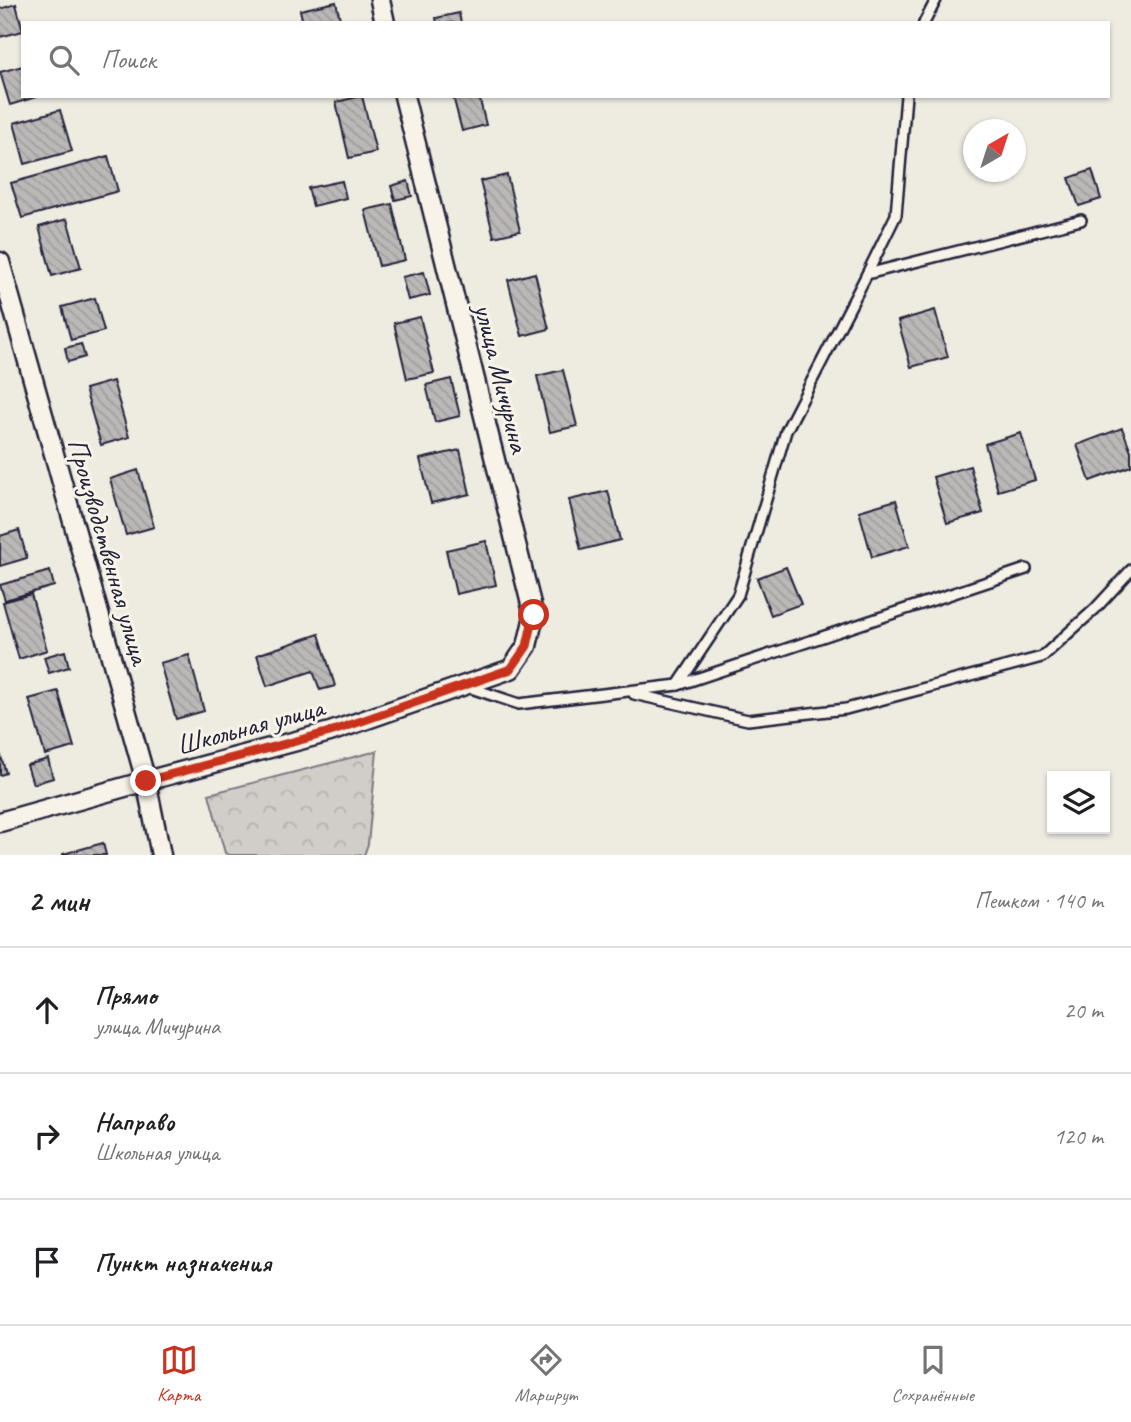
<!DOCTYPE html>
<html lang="ru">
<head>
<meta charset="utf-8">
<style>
	:root { --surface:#fff; --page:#f2f2f2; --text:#202124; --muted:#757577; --line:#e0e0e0; --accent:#c8321e }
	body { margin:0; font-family:Caveat,sans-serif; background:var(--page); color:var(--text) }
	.controls { position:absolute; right:21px; bottom:21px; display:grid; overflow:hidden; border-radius:0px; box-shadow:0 2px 5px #0004 }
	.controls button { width:63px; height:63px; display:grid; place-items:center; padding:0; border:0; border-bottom:2px solid var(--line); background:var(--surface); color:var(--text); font:35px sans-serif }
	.compass { position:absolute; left:963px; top:119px; width:63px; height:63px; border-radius:50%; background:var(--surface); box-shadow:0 2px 5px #0004; rotate:39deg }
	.stop { position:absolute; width:21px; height:21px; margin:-16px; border:5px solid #c8321e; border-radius:50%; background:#fff }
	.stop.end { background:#c8321e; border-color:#fff; box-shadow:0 2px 7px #0008 }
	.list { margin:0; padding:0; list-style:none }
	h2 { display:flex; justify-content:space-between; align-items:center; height:91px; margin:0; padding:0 28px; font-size:30px }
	h2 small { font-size:23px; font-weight:400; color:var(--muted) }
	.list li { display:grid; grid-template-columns:46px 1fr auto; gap:21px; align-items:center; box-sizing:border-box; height:126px; padding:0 28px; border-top:2px solid var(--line) }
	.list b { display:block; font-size:26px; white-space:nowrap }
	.list p { margin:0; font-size:23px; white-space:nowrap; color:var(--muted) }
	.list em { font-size:23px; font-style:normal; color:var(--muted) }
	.icon { flex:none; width:38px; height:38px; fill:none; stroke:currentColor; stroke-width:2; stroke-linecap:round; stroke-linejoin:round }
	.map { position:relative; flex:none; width:1131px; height:855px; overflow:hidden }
	.search { position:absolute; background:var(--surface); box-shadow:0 2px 5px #0004; left:21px; right:21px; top:21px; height:77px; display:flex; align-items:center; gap:18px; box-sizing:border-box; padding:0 24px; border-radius:0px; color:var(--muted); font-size:26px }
	.sheet { height:469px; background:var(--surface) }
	nav { display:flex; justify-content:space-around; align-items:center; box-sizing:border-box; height:98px; border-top:2px solid var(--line); background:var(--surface); font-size:19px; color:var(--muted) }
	nav a { display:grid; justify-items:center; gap:4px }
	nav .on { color:var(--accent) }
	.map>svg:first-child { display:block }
	.forest { fill:url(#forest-crowns); stroke:#7a7882; stroke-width:2 }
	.building { fill:url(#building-back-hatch); stroke:#22223b; stroke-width:2 }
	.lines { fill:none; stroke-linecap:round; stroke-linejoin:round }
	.service-casing { stroke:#22223b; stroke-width:14 }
	.minor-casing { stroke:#22223b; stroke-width:23 }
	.service { stroke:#f7f3e8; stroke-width:9 }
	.minor { stroke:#f7f3e8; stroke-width:18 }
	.route { stroke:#c8321e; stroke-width:9 }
	.labels { text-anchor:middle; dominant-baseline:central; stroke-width:6; stroke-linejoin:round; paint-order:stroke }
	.street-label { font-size:28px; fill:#22223b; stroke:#f7f3e8 }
</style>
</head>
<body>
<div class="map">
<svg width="1131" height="855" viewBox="0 0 1131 855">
	<defs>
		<pattern id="forest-crowns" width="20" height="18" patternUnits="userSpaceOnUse" patternTransform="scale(1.75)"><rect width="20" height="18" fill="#d1cdc9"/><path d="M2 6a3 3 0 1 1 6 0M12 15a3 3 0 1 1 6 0" fill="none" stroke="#b3b0ae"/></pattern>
		<pattern id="building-back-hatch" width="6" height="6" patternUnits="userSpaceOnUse" patternTransform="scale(1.75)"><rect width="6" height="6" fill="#bbb8b7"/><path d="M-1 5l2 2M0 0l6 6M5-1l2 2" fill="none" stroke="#a09e9e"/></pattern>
	</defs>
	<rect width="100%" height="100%" fill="#eeebe1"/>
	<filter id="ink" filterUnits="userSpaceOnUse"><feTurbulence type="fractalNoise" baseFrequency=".0143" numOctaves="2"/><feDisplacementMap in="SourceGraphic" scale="14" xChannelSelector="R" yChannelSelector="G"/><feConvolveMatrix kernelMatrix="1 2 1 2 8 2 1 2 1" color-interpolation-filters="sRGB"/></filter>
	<g filter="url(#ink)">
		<!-- forest -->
		<path class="forest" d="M377 751 368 844 364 855H229L225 853 209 794Z"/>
		<!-- building -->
		<g class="building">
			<path d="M336 2 341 23H303L300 10Z"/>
			<path d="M16 4 23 31 0 37V9Z"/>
			<path d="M459 13 461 23H437L436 18Z"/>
			<path d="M23 66V96H39L10 105 0 72Z"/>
			<path d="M362 96 376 152 349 158 336 102Z"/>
			<path d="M453 96H479L486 125 462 131Z"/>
			<path d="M60 110 72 151 25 164 14 123Z"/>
			<path d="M108 156 118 191 22 218 11 183Z"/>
			<path d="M1092 170 1101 199 1079 206 1069 178Z"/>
			<path d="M507 175 520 231 494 237 480 181Z"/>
			<path d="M342 181 346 198 313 206 308 188Z"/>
			<path d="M408 181 412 196 395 200 391 186Z"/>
			<path d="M392 204 405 260 379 266 365 210Z"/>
			<path d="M67 219 81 268 52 276 39 227Z"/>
			<path d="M424 272 430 295 408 300 402 277Z"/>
			<path d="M535 273 549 329 522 336 508 280Z"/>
			<path d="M95 298 104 331 71 340 62 307Z"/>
			<path d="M935 310 948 357 911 367 898 321Z"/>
			<path d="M420 317 434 373 407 379 394 323Z"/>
			<path d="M81 344 85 357 68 362 65 348Z"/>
			<path d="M563 370 577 426 550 432 537 376Z"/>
			<path d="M451 379 460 416 435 422 426 385Z"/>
			<path d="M113 381 129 437 101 445 85 389Z"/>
			<path d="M1122 428 1131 451V466L1090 481 1077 445Z"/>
			<path d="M1021 433 1035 480 998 491 985 444Z"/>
			<path d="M460 450 470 494 431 503 420 459Z"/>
			<path d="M970 466 983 513 947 523 933 477Z"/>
			<path d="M138 470 154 527 126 535 110 479Z"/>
			<path d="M608 491 620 540 581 550 569 500Z"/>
			<path d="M896 500 909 546 872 557 859 511Z"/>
			<path d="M19 530 27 558 0 566V536Z"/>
			<path d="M486 541 496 585 456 594 446 550Z"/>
			<path d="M786 567 801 604 771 615 757 578Z"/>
			<path d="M50 571 54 586 5 600 0 585Z"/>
			<path d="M31 594 47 650 19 659 3 602Z"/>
			<path d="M319 634 335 686 320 690 313 671 267 686 257 655Z"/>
			<path d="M65 651 69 667 49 673 44 657Z"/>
			<path d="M189 655 204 711 176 719 160 663Z"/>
			<path d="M58 691 74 747 45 755 29 699Z"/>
			<path d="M0 753 6 773 0 775Z"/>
			<path d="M48 759 53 778 33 784 27 765Z"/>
			<path d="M103 843 106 855H63V854Z"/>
		</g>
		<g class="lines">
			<!-- service casing -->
			<g class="service-casing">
				<g id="service">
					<path d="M924 23 936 0"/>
					<path d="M867 274 896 215 906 96"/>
					<path d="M678 685 1026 569"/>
					<path d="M465 686 519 704 678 685 738 595 786 431 867 274 1081 220"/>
					<path d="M634 694 748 720 846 709 1042 657 1095 609 1131 570"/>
				</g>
			</g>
			<!-- minor casing -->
			<g class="minor-casing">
				<g id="minor">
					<path d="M380 0 385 23"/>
					<path d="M0 262 146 781 161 855"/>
					<path d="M0 822 146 781 330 732 511 669 527 646 534 616 404 96"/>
				</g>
			</g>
			<!-- service -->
			<use href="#service" class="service"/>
			<!-- minor -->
			<use href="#minor" class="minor"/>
		</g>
	</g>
	<g class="lines" filter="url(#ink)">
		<!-- route -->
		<path class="route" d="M146 781 330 732 511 669 527 646 534 615"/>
	</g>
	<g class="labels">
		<!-- street labels -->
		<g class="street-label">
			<text transform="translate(502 378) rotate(76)">улица Мичурина</text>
			<text transform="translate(109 551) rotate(74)">Производственная улица</text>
			<text transform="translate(250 726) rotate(-15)">Школьная улица</text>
		</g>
	</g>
</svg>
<div class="controls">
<button><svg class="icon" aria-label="layers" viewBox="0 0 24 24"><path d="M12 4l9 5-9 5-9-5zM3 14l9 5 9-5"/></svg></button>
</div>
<svg class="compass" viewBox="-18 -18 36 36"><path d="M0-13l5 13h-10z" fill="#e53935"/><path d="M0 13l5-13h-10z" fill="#757577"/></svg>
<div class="stop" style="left:534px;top:615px"></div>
<div class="stop end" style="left:146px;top:781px"></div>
<div class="search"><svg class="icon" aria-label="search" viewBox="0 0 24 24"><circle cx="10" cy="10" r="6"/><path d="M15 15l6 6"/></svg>Поиск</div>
</div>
<section class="sheet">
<h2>2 мин<small>Пешком · 140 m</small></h2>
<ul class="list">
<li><svg class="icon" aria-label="ahead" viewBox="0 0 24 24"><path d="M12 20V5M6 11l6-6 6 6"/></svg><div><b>Прямо</b><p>улица Мичурина</p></div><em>20 m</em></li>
<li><svg class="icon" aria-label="right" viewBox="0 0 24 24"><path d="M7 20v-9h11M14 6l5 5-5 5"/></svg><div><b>Направо</b><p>Школьная улица</p></div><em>120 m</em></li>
<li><svg class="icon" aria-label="arrive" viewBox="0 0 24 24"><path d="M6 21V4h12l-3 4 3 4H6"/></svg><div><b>Пункт назначения</b></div></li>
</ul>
</section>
<nav>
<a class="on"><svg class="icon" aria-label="map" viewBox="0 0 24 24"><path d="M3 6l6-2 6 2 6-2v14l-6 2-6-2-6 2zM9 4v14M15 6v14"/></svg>Карта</a>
<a><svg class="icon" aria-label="directions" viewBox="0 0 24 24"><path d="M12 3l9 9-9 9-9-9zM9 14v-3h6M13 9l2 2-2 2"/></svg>Маршрут</a>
<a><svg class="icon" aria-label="saved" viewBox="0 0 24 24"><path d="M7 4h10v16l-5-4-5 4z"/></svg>Сохранённые</a>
</nav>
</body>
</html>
